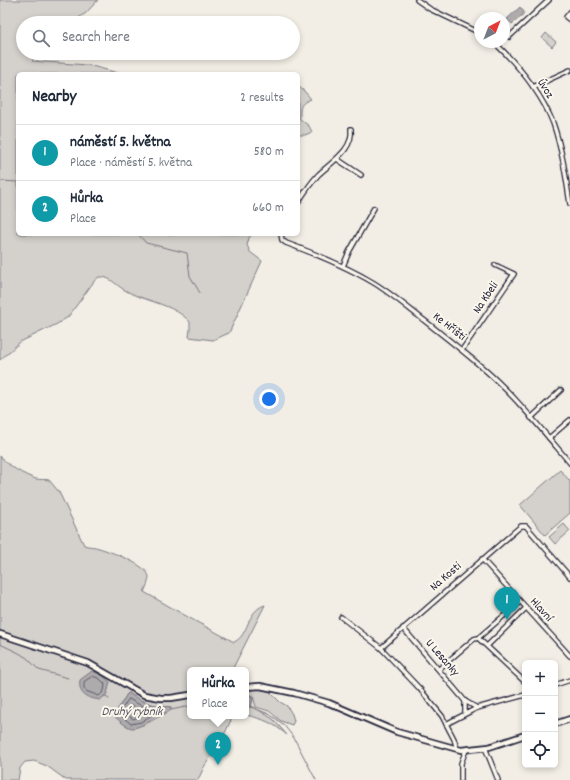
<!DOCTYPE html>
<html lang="en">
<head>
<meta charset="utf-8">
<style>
	:root { --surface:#fff; --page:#f2f2f3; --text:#1f2937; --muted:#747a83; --line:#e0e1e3; --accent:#d93025 }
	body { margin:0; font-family:Dekko,sans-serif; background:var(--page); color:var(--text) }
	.controls { position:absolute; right:12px; bottom:12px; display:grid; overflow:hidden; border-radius:6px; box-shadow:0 2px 6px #0003 }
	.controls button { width:36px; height:36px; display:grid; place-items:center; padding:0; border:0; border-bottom:1px solid var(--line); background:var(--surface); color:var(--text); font:20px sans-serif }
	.compass { position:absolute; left:474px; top:12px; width:36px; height:36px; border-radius:50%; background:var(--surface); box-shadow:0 2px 6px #0003; rotate:42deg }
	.you { position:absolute; left:269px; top:399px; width:14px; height:14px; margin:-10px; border:3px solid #fff; border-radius:50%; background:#1a73e8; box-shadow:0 0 0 6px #1a73e833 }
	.badge { display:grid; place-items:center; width:26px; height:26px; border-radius:50%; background:var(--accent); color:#fff; font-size:13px; font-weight:700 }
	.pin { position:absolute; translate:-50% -33px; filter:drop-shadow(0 1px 2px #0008) }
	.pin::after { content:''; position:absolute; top:21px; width:14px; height:12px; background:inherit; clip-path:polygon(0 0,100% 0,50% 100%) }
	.popup { position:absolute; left:187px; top:667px; width:62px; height:52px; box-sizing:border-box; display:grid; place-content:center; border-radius:6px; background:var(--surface); filter:drop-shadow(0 1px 3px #0005); font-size:13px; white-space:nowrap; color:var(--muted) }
	.popup b { font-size:15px; color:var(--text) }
	.popup::after { content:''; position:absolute; left:50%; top:100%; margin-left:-8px; border:8px solid transparent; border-top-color:var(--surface) }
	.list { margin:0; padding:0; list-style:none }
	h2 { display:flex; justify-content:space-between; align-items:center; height:52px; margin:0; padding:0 16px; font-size:17px }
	h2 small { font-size:13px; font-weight:400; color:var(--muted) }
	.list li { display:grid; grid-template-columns:26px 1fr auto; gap:12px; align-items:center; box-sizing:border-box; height:56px; padding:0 16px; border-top:1px solid var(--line) }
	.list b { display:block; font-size:15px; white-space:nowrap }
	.list p { margin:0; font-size:13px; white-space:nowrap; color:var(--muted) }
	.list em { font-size:13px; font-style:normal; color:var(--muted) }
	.icon { flex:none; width:22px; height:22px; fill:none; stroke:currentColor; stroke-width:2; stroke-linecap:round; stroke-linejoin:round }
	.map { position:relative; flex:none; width:570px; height:780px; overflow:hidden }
	.search { position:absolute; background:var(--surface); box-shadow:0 2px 6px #0003; left:16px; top:16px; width:284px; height:44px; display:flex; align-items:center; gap:10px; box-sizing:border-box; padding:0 14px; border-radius:22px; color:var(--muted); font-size:15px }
	.panel { position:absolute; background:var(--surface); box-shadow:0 2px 6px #0003; left:16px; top:72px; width:284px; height:164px; border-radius:6px }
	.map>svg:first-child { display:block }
	.green { fill:#d4d1cc; stroke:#7b7a84; fill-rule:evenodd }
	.water { fill:#aeabad; stroke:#76747f }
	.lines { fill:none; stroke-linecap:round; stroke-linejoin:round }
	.shore { stroke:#5a5969; stroke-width:1 }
	.stream { stroke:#76747f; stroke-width:1 }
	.minor-casing { stroke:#22223b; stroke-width:6 }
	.tertiary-casing { stroke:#22223b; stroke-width:8 }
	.minor { stroke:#fbf7ec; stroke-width:3.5 }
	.tertiary { stroke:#fbf7ec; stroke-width:4.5 }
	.labels { text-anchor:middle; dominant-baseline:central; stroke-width:4; stroke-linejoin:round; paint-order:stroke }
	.street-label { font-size:12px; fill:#22223b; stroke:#fbf7ec }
	.water-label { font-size:13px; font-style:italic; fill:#535263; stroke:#fbf7ec }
</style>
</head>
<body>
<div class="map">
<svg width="570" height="780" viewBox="0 0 570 780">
	<rect width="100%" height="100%" fill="#f2eee5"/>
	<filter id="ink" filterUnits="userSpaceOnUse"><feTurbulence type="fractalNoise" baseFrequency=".025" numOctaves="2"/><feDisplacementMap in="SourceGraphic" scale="8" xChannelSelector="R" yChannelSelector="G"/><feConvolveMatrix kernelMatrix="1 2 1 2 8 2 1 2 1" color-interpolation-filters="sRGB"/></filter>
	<g filter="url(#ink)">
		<!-- green -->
		<g class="green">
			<path d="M0 0H98L86 13 71 23H23V53H39L32 61 88 65 122 74H18V234H252L249 238 247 245 250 252 262 261 229 333 213 340 189 337 190 329V322C173 303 144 302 123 289 115 284 109 276 99 277L95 280 68 317 57 324 20 342 0 360Z"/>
			<path d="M546 33 556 42 552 47 542 38Z"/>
			<path d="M298 86 305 92 311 99C299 104 300 107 300 119L309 126 312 132 305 135H298Z"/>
			<path d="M0 456C8 466 24 475 36 479 40 480 45 479 49 480L59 492 84 545C89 547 94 546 99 548 109 551 148 565 149 577 149 581 146 588 144 592L195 621 234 642C249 636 246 611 265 605L232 670H190V692L170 696H161L145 693 89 661 9 636 0 632Z"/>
			<path d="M560 470 570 481V513L545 535 520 505Z"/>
			<path d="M564 524 570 531 555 544 549 537Z"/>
			<path d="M0 637 87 665 143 697 160 700H171L190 697V716H233L222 739 204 767 198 780H66L47 766 34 761 25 762 20 768 18 780H0ZM129 693C142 703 155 706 171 707L170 711 143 725 115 714 127 694Z"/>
			<path d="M246 689H261L269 691 280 702 287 706 292 714 294 721 292 725 281 721 269 711 256 707 253 696 246 693Z"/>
			<path d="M252 706 273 719 287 735C273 723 264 719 246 715V708Z"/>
		</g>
		<!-- water -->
		<g class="water">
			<path d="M520 7 524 12 522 16 512 24 507 19Z"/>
			<path d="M92 671 102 675 110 682 107 694 100 700C87 698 78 695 80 680Z"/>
			<path d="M129 693C142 703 155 706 171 707V710C164 714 138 729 132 728 126 727 120 721 115 717V714L127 694Z"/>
			<path d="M246 695 251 696 253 699 251 707 246 708Z"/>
		</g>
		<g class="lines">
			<!-- shore -->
			<g class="shore">
				<path d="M93 676 100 679 105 684 104 691 99 696 86 691 84 688V682Z"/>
				<path d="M129 699 140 705 156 710V712L141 722 131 724 119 714Z"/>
				<path d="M131 706 143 712V714L139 717 133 719 126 713Z"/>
			</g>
			<!-- stream -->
			<g class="stream">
				<path d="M298 93 299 92"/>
				<path d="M0 181 18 182"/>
				<path d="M138 234 146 243 187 253 190 276 200 293"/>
				<path d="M0 644 19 653 27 658 39 670 68 678"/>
				<path d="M104 696 109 699"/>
				<path d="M251 707 269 714 283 724 294 738 316 780"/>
				<path d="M171 710 190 706"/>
			</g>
			<!-- minor casing -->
			<g class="minor-casing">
				<g id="minor">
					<path d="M417 0 430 9 480 33"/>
					<path d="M570 12 566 17 570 20"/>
					<path d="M509 37 549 0"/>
					<path d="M494 42C518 65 541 92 553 123 562 149 566 177 570 204"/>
					<path d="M533 87 570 70"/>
					<path d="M337 159 361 175"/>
					<path d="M298 203C304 193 310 184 318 175 330 163 354 150 351 129"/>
					<path d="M281 234 282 240 286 243C316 254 346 266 374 283 392 294 408 308 425 321 445 337 465 352 484 369 516 397 543 431 570 463"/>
					<path d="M343 266 349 252 374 208"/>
					<path d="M462 350 514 274 495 265"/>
					<path d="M531 418 561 390"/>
					<path d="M549 438 570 420"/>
					<path d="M482 559 570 656"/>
					<path d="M341 617 381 648 419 688 442 716 454 739 457 749"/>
					<path d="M403 628 465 701 477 708"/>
					<path d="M478 638 525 682"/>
					<path d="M487 646 526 608"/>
					<path d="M381 648 521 526H526L570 577"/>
					<path d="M439 669 474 639 478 638 520 602"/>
					<path d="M555 685 570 680"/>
					<path d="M465 713V701"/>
					<path d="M446 724 477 708 525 695"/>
					<path d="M486 747V750L498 780"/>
					<path d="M461 780V763L466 750"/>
				</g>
			</g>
			<!-- tertiary casing -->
			<g class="tertiary-casing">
				<g id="tertiary">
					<path d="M0 634 88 663 144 695 161 698H171L190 695"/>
					<path d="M246 687 260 686 294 693 329 703 397 732 461 750 489 747 525 735"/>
					<path d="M555 724 570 719"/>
				</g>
			</g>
			<!-- minor -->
			<use href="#minor" class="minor"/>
			<!-- tertiary -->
			<use href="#tertiary" class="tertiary"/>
		</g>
	</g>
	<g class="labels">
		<!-- street labels -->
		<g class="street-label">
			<text transform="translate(545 89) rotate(58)">Úvoz</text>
			<text transform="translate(486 298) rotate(-56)">Na Kbeli</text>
			<text transform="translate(449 327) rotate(38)">Ke Hřišti</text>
			<text transform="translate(446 577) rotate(-41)">Na Kosti</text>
			<text transform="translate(541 610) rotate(48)">Hlavní</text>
			<text transform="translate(442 658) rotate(49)">U Lesanky</text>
		</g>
		<!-- water labels -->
		<g class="water-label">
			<text x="132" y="712">Druhý rybník</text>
		</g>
	</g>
</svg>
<div class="controls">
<button>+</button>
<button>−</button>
<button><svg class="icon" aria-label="locate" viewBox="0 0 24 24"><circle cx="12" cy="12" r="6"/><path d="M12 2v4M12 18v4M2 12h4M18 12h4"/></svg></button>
</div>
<svg class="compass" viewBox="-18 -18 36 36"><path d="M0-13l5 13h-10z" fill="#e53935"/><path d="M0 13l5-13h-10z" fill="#747a83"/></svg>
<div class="you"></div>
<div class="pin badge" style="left:507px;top:620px;background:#0f9aa8">1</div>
<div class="pin badge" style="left:218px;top:765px;background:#0f9aa8">2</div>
<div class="popup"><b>Hůrka</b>Place</div>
<div class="search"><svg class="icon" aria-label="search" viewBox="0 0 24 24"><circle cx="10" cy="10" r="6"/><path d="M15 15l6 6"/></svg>Search here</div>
<section class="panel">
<h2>Nearby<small>2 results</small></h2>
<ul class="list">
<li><span class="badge" style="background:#0f9aa8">1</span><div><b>náměstí 5. května</b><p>Place · náměstí 5. května</p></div><em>580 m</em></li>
<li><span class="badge" style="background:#0f9aa8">2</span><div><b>Hůrka</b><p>Place</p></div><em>660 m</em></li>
</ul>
</section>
</div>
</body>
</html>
